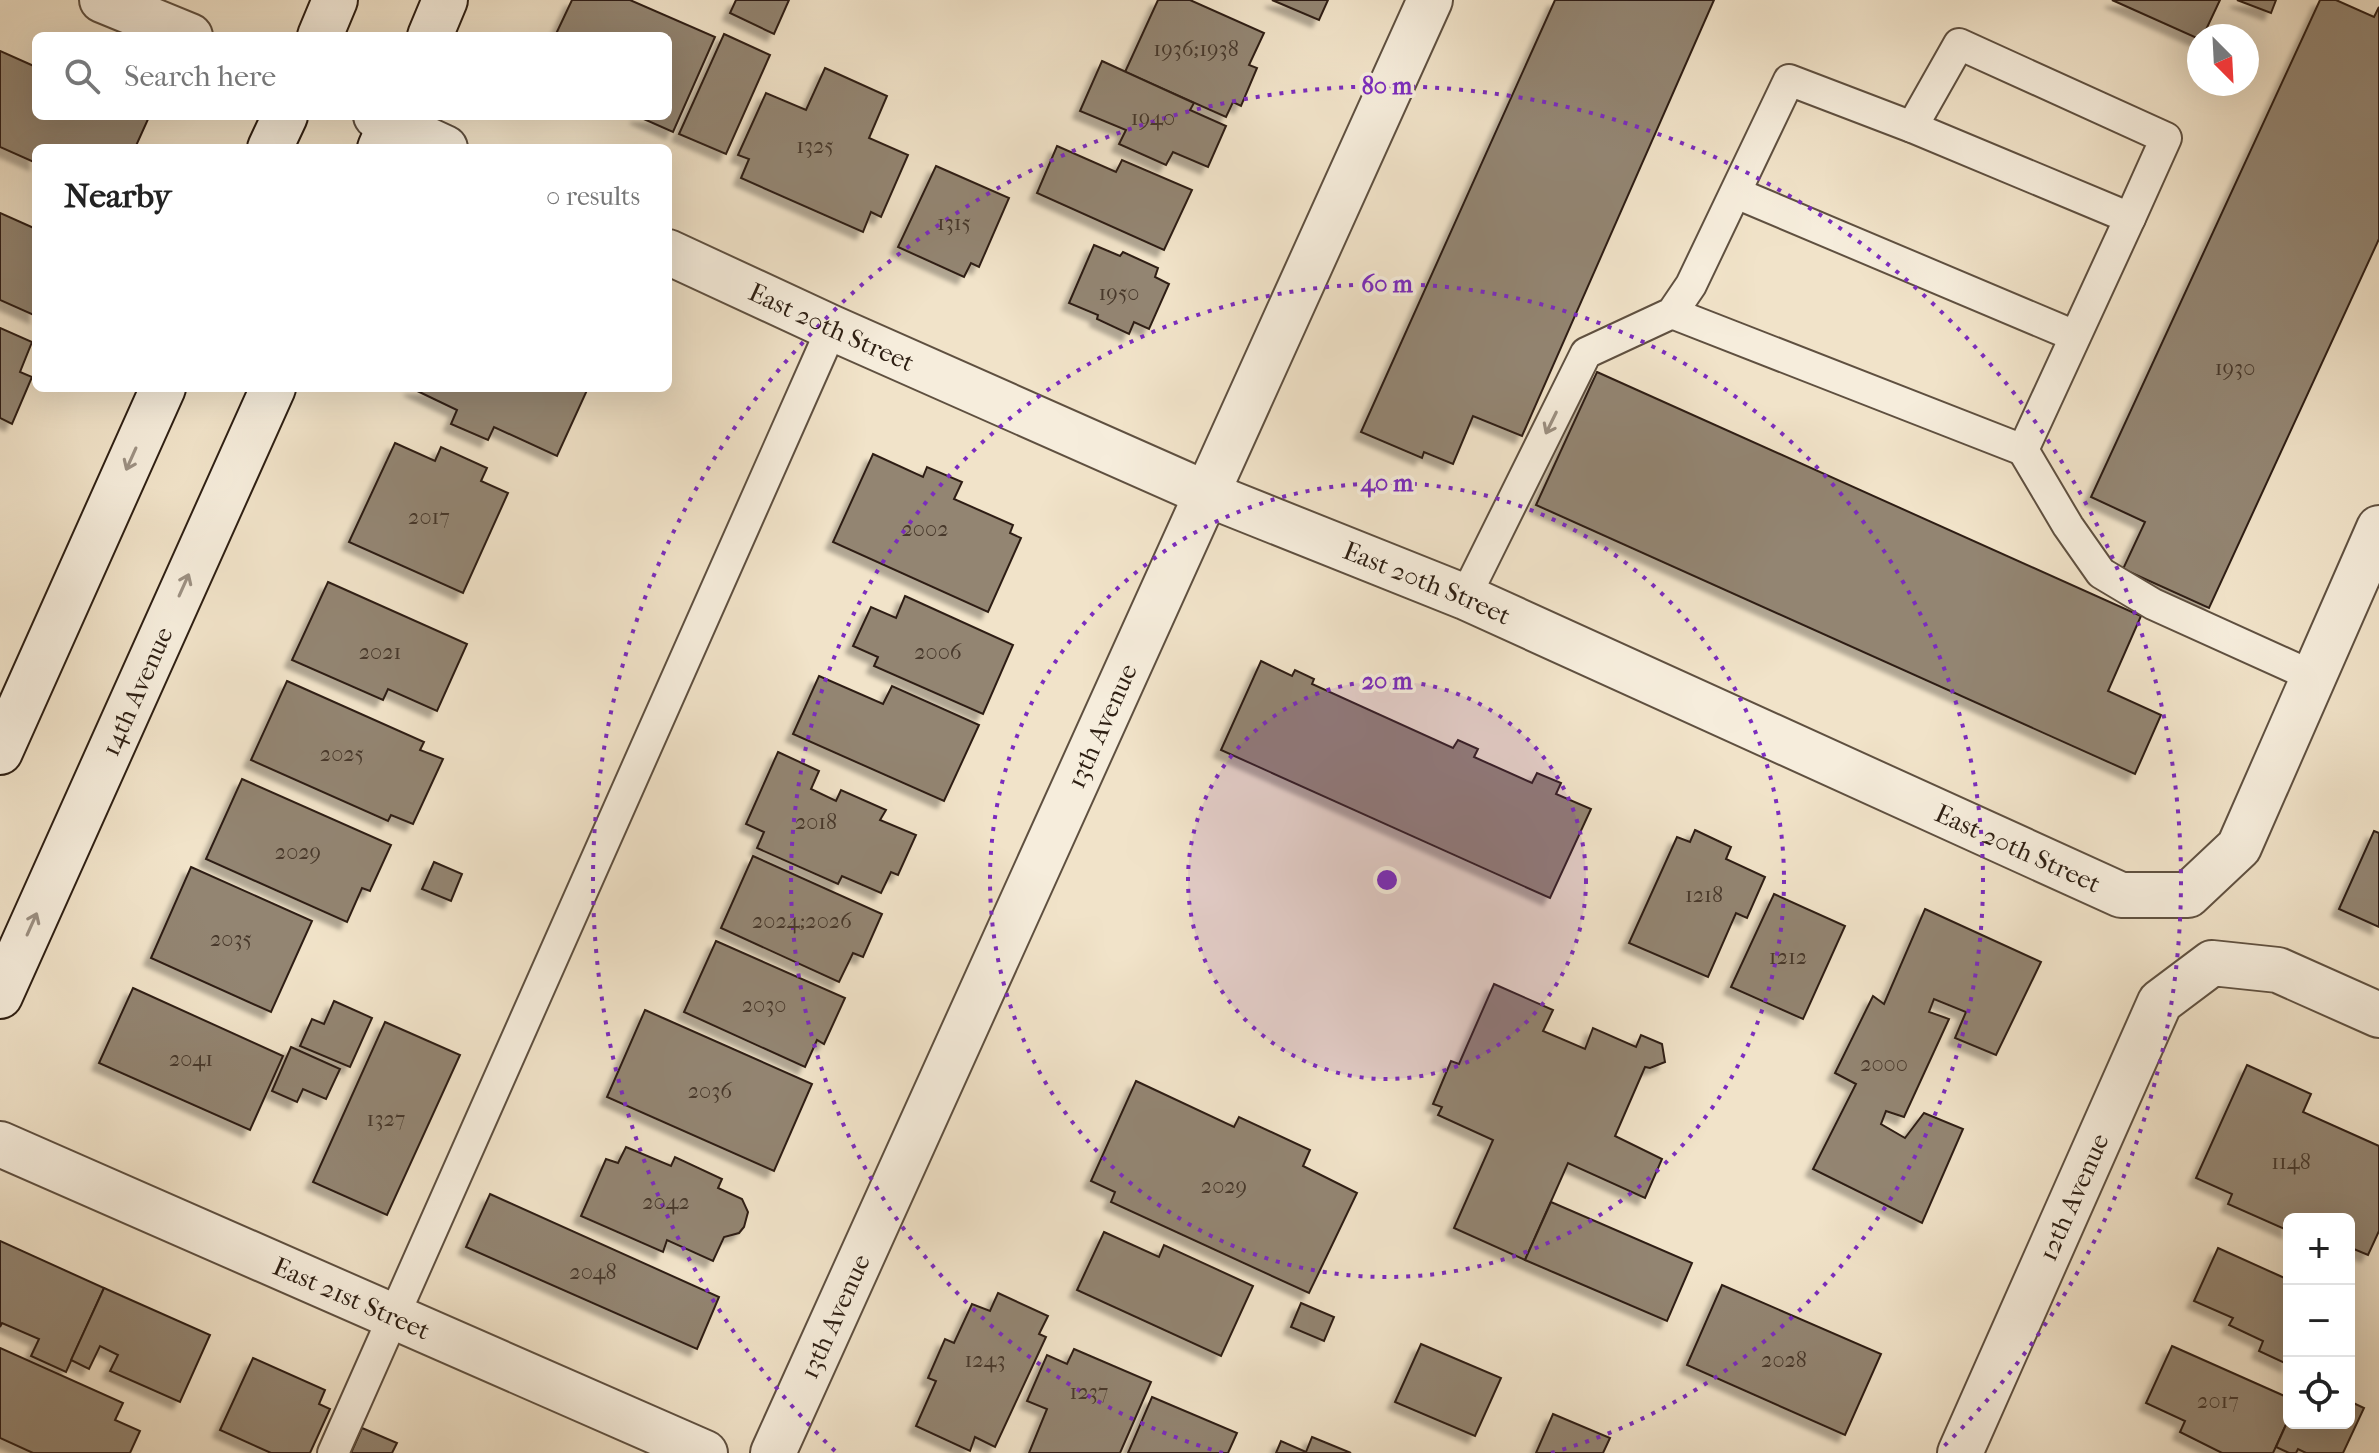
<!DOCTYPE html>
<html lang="en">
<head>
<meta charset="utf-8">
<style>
	:root { --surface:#fff; --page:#f2f2f2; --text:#222; --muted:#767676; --line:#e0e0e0 }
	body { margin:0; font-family:"IM FELL French Canon",serif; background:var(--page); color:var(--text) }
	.controls { position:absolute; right:24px; bottom:24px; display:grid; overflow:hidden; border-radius:12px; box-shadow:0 8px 32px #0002 }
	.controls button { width:72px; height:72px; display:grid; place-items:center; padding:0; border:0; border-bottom:2px solid var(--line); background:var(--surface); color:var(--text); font:40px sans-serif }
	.compass { position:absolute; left:2187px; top:24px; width:72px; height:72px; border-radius:50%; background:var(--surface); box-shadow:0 8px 32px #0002; rotate:156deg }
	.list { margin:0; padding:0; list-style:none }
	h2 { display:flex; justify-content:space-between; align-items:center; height:104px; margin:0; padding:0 32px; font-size:34px }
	h2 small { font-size:26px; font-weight:400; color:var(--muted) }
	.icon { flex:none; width:44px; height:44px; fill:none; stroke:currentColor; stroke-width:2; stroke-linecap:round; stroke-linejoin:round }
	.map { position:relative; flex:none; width:2379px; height:1453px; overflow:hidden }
	.search { position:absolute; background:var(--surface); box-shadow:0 8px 32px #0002; left:32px; top:32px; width:640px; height:88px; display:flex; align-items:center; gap:20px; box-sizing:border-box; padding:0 28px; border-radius:12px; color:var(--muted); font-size:30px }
	.panel { position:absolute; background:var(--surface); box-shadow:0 8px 32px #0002; left:32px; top:144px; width:640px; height:248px; border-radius:12px }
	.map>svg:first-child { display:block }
	.building { fill:#938572; stroke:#2e1f13; stroke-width:2; filter:url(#shadow) }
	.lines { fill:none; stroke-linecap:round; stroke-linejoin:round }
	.service-casing { stroke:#5f5040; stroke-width:34 }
	.minor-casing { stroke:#5f5040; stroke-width:48 }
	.tertiary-casing { stroke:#5f5040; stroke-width:48 }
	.secondary-casing { stroke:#2e1f13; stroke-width:48 }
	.service { stroke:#f6eddc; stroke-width:30 }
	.minor { stroke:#f6eddc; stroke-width:44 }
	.tertiary { stroke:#f6eddc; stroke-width:44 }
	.secondary { stroke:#f6eddc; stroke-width:44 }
	.oneway { stroke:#9c9082 }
	.ring { fill:none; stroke:#7b2cbf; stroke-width:4; stroke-dasharray:4 8 }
	.labels { text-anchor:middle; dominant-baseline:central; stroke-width:7; stroke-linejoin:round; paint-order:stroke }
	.number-label { font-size:22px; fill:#47382b }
	.street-label { font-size:26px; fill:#2e1f13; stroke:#f6eddc }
	.centre { fill:#7b2cbf; stroke:#f6eddc; stroke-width:4 }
	.ring-label { font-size:24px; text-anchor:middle; font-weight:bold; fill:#7b2cbf; stroke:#f6eddc; stroke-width:7; stroke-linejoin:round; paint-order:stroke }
</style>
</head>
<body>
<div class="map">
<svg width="2379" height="1453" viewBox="0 0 2379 1453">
	<defs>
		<filter id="shadow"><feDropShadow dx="-7" dy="7" stdDeviation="2" flood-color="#0004"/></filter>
	</defs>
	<rect width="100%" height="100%" fill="#f1e3c9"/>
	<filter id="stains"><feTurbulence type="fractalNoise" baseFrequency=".0025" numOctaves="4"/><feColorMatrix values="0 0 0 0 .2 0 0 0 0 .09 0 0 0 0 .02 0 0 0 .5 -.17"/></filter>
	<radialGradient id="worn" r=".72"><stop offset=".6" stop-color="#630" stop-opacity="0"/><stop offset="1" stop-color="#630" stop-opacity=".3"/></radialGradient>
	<!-- building -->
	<g class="building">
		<path d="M572 0H630L715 37 673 132 637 116H668V36H555Z"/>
		<path d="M736 0H789L774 34 730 13Z"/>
		<path d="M1158 0H1190L1264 33 1249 65 1257 68 1241 106 1233 102 1226 117 1125 72Z"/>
		<path d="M1272 0H1328L1319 20Z"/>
		<path d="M1555 0H1714L1522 436 1473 416 1453 464 1424 452 1422 458 1361 432Z"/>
		<path d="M2112 0H2220L2203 36H2199V39Z"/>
		<path d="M2237 0H2276L2271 13Z"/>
		<path d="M2320 0H2336L2374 17 2379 7V239L2209 608 2123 569 2145 522 2091 497Z"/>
		<path d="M724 34 770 55 726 154 679 134Z"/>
		<path d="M0 51 36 67V116L149 117 135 148H36V163L0 147Z"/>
		<path d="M1102 61 1194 103 1190 110 1226 126 1208 167 1173 152 1166 165 1119 144 1126 130 1080 111Z"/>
		<path d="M825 68 887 96 869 138 908 155 881 217 871 212 863 232 741 178 749 159 738 155 766 93 806 110Z"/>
		<path d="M1057 146 1116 172 1122 160 1192 190 1164 250 1037 193Z"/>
		<path d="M936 166 1009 198 979 267 971 263 964 277 898 247Z"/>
		<path d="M0 213 36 229V316L0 300Z"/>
		<path d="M1094 245 1120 256 1123 252 1158 268 1155 277 1169 284 1149 329 1134 322 1129 334 1097 319 1098 315 1069 303Z"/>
		<path d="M0 328 32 342 20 372 32 377 12 424 0 418Z"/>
		<path d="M1597 372 2141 616 2108 691 2161 715 2135 774 1536 505Z"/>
		<path d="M411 388H588L557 456 494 427 488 440 451 424 457 410Z"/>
		<path d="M395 443 435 461 441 447 487 468 481 481 508 493 463 593 349 542Z"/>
		<path d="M873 454 923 477 927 467 962 482 954 499 1013 525 1010 533 1021 538 988 612 833 542Z"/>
		<path d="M328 582 467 644 437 711 388 689 383 700 292 660Z"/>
		<path d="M905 596 1013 645 983 714 874 666 878 657 853 646 871 607 896 618Z"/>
		<path d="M1261 661 1292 676 1295 670 1314 679 1312 684 1453 748 1458 740 1478 749 1474 757 1532 783 1537 773 1561 783 1556 794 1591 809 1550 898 1221 750Z"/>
		<path d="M819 676 883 704 892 686 979 725 944 801 793 734Z"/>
		<path d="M287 681 424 742 420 750 443 759 413 824 391 815 388 821 251 760Z"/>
		<path d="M778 752 819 771 811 789 836 801 841 790 886 810 880 820 916 835 898 875 891 872 881 893 842 876 838 884 757 848 764 832 746 824Z"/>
		<path d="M242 779 391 845 370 891 362 888 347 922 206 859Z"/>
		<path d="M1695 830 1731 847 1726 859 1765 877 1747 918 1736 913 1708 977 1629 943 1677 837 1690 842Z"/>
		<path d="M2374 831 2379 833V927L2339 909Z"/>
		<path d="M753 856 882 914 863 957 853 953 839 982 721 928Z"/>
		<path d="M434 862 462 874 451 901 422 889Z"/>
		<path d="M191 867 312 921 271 1012 151 958Z"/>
		<path d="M1774 894 1845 926 1803 1019 1731 987Z"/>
		<path d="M1925 909 2041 962 1996 1055 1955 1038 1966 1012 1934 999 1929 1012 1949 1019 1904 1117 1886 1111 1881 1124 1905 1138 1924 1113 1963 1129 1922 1223 1813 1169 1856 1084 1835 1073 1873 996 1884 1004Z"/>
		<path d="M716 941 845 998 824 1044 817 1040 805 1067 684 1012Z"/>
		<path d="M1494 984 1553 1010 1543 1031 1585 1049 1593 1028 1636 1047 1641 1035 1662 1044 1665 1062 1650 1068 1645 1067 1615 1136 1662 1159 1645 1198 1568 1163 1525 1260 1454 1228 1493 1140 1438 1115 1442 1107 1433 1104 1451 1061 1459 1064Z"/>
		<path d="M133 988 283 1056 250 1130 99 1063Z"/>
		<path d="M334 1001 372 1018 350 1067 300 1046 312 1019 324 1024Z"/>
		<path d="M645 1010 812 1084 774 1171 607 1097Z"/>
		<path d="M385 1022 460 1055 387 1215 313 1182Z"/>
		<path d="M291 1047 340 1069 326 1099 303 1089 297 1102 272 1091Z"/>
		<path d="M2247 1065 2311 1094 2303 1112 2379 1146V1231L2368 1255 2349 1247V1219H2289V1231L2228 1204 2232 1194 2196 1178Z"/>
		<path d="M1136 1081 1234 1127 1239 1117 1310 1150 1303 1166 1357 1193 1309 1293 1111 1202 1115 1192 1091 1181Z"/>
		<path d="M626 1147 671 1166 675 1157 722 1179 718 1188 742 1199 748 1212 744 1227 739 1233 724 1237 713 1261 667 1240 663 1252 581 1216 606 1159 618 1163Z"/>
		<path d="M490 1194 719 1297 697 1349 466 1247Z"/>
		<path d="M1551 1202 1692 1263 1667 1321 1525 1260Z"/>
		<path d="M1104 1232 1159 1257 1164 1245 1253 1286 1221 1356 1077 1290Z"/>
		<path d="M0 1241 104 1288 66 1372 31 1356 39 1339 2 1323 0 1327Z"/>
		<path d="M2218 1248 2289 1280V1365L2259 1351 2263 1341 2229 1325 2233 1318 2194 1301Z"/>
		<path d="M1722 1285 1881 1354 1845 1435 1687 1365Z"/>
		<path d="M104 1288 210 1335 180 1402 110 1371 118 1355 100 1346 89 1369 71 1360Z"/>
		<path d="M998 1293 1048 1316 1039 1334 1046 1337 995 1447 975 1437 970 1451 916 1426 936 1381 928 1378 945 1339 954 1343 972 1304 990 1311Z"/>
		<path d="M1301 1303 1334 1317 1324 1341 1291 1327Z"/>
		<path d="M1421 1344 1501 1378 1475 1436 1395 1402Z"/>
		<path d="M2172 1346 2289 1398V1418L2273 1453H2222L2180 1432 2185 1421 2146 1403Z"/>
		<path d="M0 1348 123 1403 115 1420 140 1431 130 1453H33L0 1438Z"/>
		<path d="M1074 1349 1151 1382 1120 1453H1029L1047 1409 1027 1401 1047 1355 1067 1364Z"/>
		<path d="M253 1358 325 1390 319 1404 330 1409 310 1453H271L220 1430Z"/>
		<path d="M1152 1397 1237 1433 1228 1453H1128Z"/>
		<path d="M2349 1401 2364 1408 2343 1453H2306L2298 1449 2296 1453H2289L2276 1447 2289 1418V1423H2349Z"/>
		<path d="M1553 1414 1610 1438 1603 1453H1536Z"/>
		<path d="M362 1428 397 1443 392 1453H351Z"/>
		<path d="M1312 1437 1351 1453H1276L1281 1441 1306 1452Z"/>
	</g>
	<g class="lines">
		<!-- service casing -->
		<g class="service-casing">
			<g id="service">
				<path d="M1912 127 1959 44 2166 138 2130 218"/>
				<path d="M1736 193 2075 336"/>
				<path d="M2023 450 2068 526 2101 573 2153 604 2312 676"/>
				<path d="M1465 597 1586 353 1672 313 1691 285 1789 80 1912 127 2130 218 2023 450 1672 313"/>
				<path d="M333 1453 832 328"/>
			</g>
		</g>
		<!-- minor casing -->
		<g class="minor-casing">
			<g id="minor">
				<path id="s1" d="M0 1144 705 1453"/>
				<path id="s2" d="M773 1453 1430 0"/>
				<path id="s3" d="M1960 1453 2160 1002 2212 963 2278 970 2379 1015"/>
			</g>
		</g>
		<!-- tertiary casing -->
		<g class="tertiary-casing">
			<g id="tertiary">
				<path d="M102 0 190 36"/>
				<path d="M376 116 445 148"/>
				<path id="s4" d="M668 252 832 328 1207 494 1465 597 2121 895H2188L2239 847 2379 528"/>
			</g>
		</g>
		<!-- secondary casing -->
		<g class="secondary-casing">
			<g id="secondary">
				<path d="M320 36 335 0"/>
				<path d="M430 36 445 0"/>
				<path d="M270 148 285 116"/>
				<path d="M380 148 394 116"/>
				<path d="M0 752 163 388"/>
				<path id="s5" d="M0 996 273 388"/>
			</g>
		</g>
		<!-- service -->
		<use href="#service" class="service"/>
		<!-- minor -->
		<use href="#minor" class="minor"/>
		<!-- tertiary -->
		<use href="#tertiary" class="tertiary"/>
		<!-- secondary -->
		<use href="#secondary" class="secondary"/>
	</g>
	<!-- one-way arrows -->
	<defs><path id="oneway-shaft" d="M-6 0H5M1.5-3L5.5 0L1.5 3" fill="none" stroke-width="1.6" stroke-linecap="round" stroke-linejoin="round" transform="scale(2)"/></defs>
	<g class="oneway">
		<use href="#oneway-shaft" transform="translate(1551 423) rotate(116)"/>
		<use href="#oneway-shaft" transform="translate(131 459) rotate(114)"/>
		<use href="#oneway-shaft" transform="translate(184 585) rotate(-66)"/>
		<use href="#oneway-shaft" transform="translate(32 924) rotate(-66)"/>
	</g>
	<!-- distance rings -->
	<circle cx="1387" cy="880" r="199" fill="#7b2cbf" fill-opacity=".12"/>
	<g class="ring">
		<circle cx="1387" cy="880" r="199"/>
		<circle cx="1387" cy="880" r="397"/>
		<path d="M1223 1453A596 596 0 1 1 1551 1453"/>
		<path d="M835 1451A794 794 0 1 1 1939 1451"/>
	</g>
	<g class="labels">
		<!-- number labels -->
		<g class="number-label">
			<text x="1196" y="49">1936;1938</text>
			<text x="1153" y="118">1940</text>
			<text x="815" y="146">1325</text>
			<text x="954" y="223">1315</text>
			<text x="1119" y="293">1950</text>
			<text x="2235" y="368">1930</text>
			<text x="429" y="517">2017</text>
			<text x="925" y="529">2002</text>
			<text x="380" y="652">2021</text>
			<text x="938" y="652">2006</text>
			<text x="342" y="754">2025</text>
			<text x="816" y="822">2018</text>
			<text x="298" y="852">2029</text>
			<text x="1704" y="895">1218</text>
			<text x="802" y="921">2024;2026</text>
			<text x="231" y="939">2035</text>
			<text x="1788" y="957">1212</text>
			<text x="764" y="1005">2030</text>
			<text x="191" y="1059">2041</text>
			<text x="1884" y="1064">2000</text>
			<text x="710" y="1091">2036</text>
			<text x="386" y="1119">1327</text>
			<text x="2291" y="1162">1148</text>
			<text x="1224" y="1186">2029</text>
			<text x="666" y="1202">2042</text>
			<text x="593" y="1272">2048</text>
			<text x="985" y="1360">1243</text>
			<text x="1784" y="1360">2028</text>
			<text x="1089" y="1392">1237</text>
			<text x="2218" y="1401">2017</text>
		</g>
		<!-- street labels -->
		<g class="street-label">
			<text stroke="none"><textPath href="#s4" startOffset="180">East 20th Street</textPath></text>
			<text stroke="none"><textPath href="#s4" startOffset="828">East 20th Street</textPath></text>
			<text stroke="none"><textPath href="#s5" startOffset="334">14th Avenue</textPath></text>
			<text stroke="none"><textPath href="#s2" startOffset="798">13th Avenue</textPath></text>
			<text stroke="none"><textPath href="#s4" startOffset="1476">East 20th Street</textPath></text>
			<text stroke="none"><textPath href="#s3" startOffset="280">12th Avenue</textPath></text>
			<text stroke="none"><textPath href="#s1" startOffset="384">East 21st Street</textPath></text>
			<text stroke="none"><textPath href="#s2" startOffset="150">13th Avenue</textPath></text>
		</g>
	</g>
	<circle cx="1387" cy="880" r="12" class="centre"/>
	<g class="ring-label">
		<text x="1387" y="94">80 m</text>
		<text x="1387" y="292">60 m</text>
		<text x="1387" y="491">40 m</text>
		<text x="1387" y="689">20 m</text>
	</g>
	<rect width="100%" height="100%" filter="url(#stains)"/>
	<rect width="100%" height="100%" fill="url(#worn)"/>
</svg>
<div class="controls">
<button>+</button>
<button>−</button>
<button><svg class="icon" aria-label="locate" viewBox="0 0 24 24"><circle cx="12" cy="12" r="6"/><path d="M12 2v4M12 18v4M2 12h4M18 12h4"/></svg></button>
</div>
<svg class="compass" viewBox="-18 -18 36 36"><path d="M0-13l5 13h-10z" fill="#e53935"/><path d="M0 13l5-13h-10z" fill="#767676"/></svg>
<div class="search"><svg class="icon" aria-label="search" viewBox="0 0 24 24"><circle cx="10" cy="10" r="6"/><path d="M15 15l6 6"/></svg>Search here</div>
<section class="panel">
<h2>Nearby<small>0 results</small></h2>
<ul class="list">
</ul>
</section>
</div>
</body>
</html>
